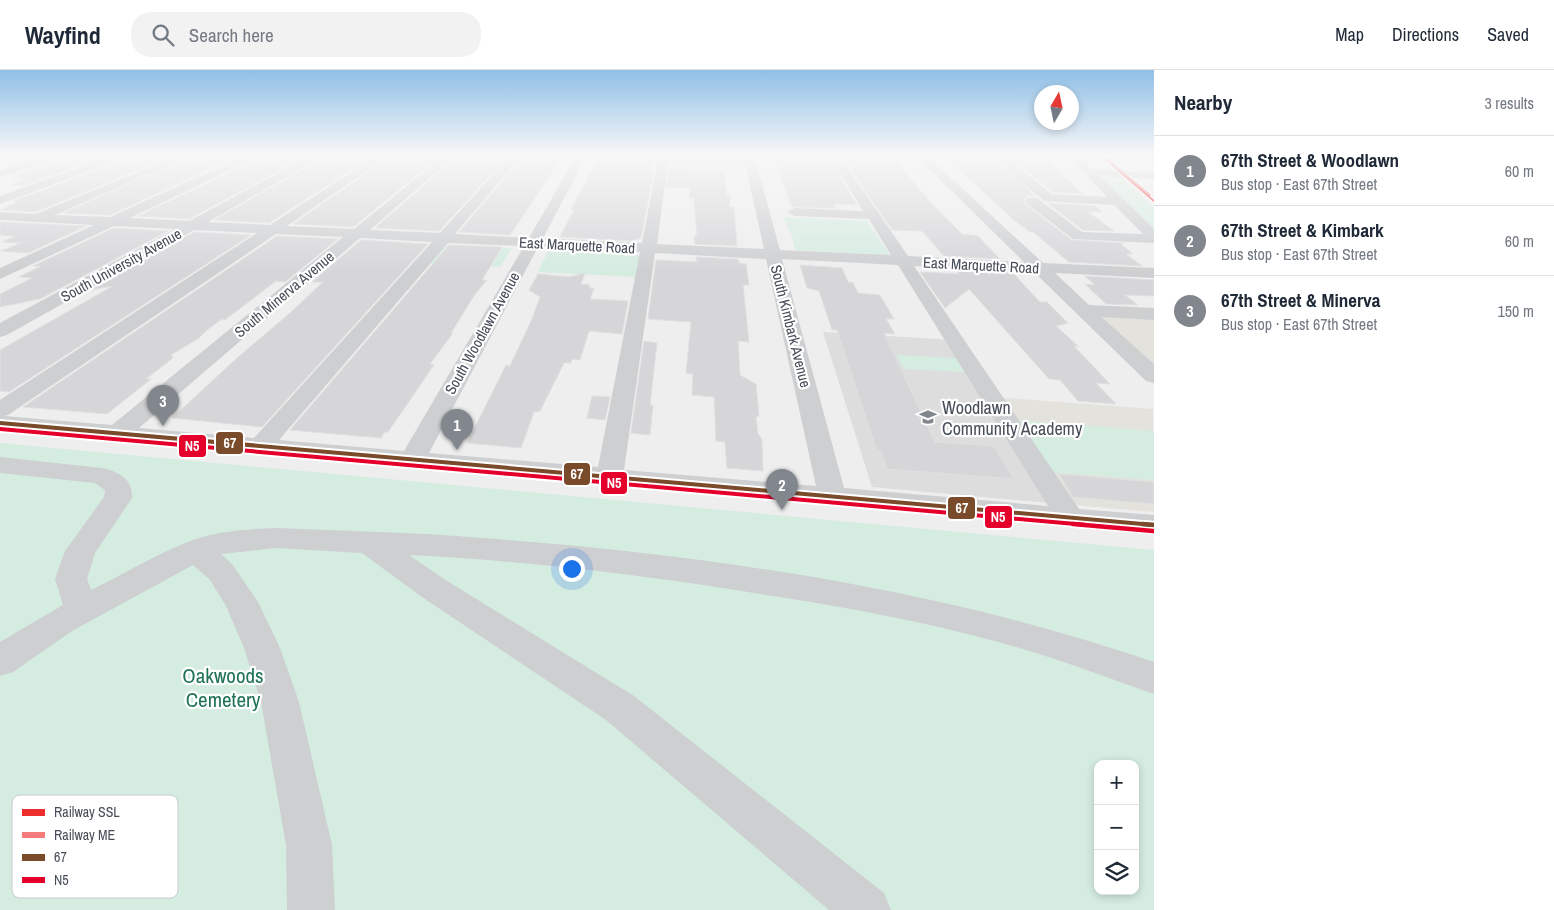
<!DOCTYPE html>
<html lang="en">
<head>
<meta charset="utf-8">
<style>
	:root { --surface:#fff; --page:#f2f2f3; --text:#1f2937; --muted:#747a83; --line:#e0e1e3; --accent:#82868d }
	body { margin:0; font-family:"Archivo Narrow",sans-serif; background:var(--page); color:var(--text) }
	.controls { position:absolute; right:15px; bottom:15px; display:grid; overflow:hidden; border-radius:10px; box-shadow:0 2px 8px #0003 }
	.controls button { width:45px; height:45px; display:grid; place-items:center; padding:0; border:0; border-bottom:1px solid var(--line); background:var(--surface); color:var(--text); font:25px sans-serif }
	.compass { position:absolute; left:1034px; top:15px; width:45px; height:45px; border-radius:50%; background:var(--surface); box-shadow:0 2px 8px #0003; rotate:9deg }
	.you { position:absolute; left:571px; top:498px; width:18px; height:18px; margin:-12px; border:4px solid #fff; border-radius:50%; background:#1a73e8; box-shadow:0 0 0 8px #1a73e833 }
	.badge { display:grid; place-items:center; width:32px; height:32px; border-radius:50%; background:var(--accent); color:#fff; font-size:16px; font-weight:700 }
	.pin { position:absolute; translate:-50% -41px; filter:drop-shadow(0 1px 2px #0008) }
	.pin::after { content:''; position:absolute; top:26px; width:18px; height:15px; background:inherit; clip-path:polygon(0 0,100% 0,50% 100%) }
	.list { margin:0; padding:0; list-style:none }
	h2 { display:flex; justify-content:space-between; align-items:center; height:65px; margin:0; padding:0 20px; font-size:21px }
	h2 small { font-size:16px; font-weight:400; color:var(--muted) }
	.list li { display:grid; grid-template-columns:32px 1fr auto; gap:15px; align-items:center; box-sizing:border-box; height:70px; padding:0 20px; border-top:1px solid var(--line) }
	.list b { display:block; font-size:19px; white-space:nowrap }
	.list p { margin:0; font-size:16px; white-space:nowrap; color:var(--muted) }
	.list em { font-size:16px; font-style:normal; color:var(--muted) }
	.icon { flex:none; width:28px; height:28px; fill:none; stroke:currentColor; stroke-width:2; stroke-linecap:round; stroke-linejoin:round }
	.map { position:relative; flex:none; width:1154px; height:840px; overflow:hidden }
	header { display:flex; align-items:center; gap:30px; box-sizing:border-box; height:70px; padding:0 25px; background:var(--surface); border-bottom:1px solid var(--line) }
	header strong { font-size:24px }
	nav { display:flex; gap:28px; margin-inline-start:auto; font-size:18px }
	.search { width:350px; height:45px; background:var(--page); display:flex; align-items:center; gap:12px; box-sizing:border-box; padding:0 18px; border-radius:20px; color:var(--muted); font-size:19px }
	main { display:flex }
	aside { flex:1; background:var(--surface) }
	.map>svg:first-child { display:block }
	.commercial { fill:#e4e2dc }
	.education { fill:#ddddde }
	.green { fill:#d5ece1; fill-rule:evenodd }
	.building { fill:#d6d6d9; stroke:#e0e0e1 }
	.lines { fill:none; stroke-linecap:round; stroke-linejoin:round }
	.path { stroke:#b9c4c2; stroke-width:1; stroke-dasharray:2 1; stroke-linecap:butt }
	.minor { fill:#cdcfd1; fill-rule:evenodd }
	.bus-1-far1-casing { stroke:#fff; stroke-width:8 }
	.bus-1-casing { stroke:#fff; stroke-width:8 }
	.bus-2-far1-casing { stroke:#fff; stroke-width:8 }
	.bus-2-casing { stroke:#fff; stroke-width:8 }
	.bus-1-far1 { stroke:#7a4b2a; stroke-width:4 }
	.bus-1 { stroke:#7a4b2a; stroke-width:4.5 }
	.bus-2-far1 { stroke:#e4002b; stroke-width:4 }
	.bus-2 { stroke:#e4002b; stroke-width:4.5 }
	.rail-1-casing { stroke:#fff; stroke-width:4 }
	.rail-2-casing { stroke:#fff; stroke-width:4 }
	.rail-1 { stroke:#ee2e2d; stroke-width:2 }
	.rail-2 { stroke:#f67b7b; stroke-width:2 }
	.labels { text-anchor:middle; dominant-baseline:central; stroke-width:4.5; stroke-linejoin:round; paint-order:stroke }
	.far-street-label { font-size:15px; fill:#474e59; stroke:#fff }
	.poi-label { font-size:18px; fill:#474e59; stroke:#fff; text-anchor:start }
	.near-park-label { font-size:21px; fill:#1f7357; stroke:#fff }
	.key { fill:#fff; stroke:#c8cacd; stroke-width:1 }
	.key-label { font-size:14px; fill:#474e59 }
	.line-badge { stroke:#fff; stroke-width:2 }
	.badge-label { font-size:14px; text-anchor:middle; font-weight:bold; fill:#fff }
</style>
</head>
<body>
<header>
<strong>Wayfind</strong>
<div class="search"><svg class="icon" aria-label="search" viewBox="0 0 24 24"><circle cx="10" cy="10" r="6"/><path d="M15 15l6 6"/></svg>Search here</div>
<nav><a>Map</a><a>Directions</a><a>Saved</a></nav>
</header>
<main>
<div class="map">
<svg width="1154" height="840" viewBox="0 0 1154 840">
	<rect width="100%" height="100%" fill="#efeeee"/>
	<!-- commercial -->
	<g class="commercial">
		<path d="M1096 241 1154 244V294Z"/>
		<path d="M992 327 1153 339 1154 442 1061 434Z"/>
	</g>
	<!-- education -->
	<path class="education" d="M823 262 954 270 1061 434 872 417Z"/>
	<!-- green -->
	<g class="green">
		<path d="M1079 85H1096L1113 100 1093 99Z"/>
		<path d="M667 91 734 93 736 102 665 99Z"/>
		<path d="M1100 106 1121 107 1154 138V159Z"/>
		<path d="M783 147 867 151 890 185 795 180 792 167Z"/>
		<path d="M443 175 512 178 500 197 428 193Z"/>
		<path d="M548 181 641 185 637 207 538 202Z"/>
		<path d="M896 285 956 288 965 302 904 299Z"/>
		<path d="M1015 350 1154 361V410L1048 402Z"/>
		<path d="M0 373 1154 480V840H0ZM1098 694H1135V821H1098Z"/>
	</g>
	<!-- building -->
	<g class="building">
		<path d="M77 85H109L25 115H12L26 108H13V106Z"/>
		<path d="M131 85H174L36 142 0 140 19 131H13L129 89Z"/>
		<path d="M195 85H241L110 145 63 143Z"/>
		<path d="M261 85H299L283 93H293L189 149 138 146 259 89Z"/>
		<path d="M403 85H442L353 157 293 154 383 92 392 93Z"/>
		<path d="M495 85 508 86 439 161 375 158 458 86 492 87Z"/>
		<path d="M773 85 828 86 857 135 833 134 836 138 792 137Z"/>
		<path d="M841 85H889L928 129H927L962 164 978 166 1000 189 944 186 922 161 892 160Z"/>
		<path d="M939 85H992L1035 126H1026L1024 130 1026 135 1072 170 1124 173 1121 174 1133 184H1126L1142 196 1069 192 1033 162H1030L1014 150 961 101Z"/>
		<path d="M1008 85H1042L1083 124 1052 122Z"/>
		<path d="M524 86 562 87 510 165 459 162Z"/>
		<path d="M598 90 652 92 651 99 654 100 641 168 633 171 560 167 574 140 571 139Z"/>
		<path d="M313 94 359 95 269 153 214 150Z"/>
		<path d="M669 100 725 102 726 124H730V137H734L737 176 695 174 694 166H697L694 128H689L690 118 666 117Z"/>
		<path d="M1047 133 1095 136 1102 142 1087 141 1114 161 1083 160Z"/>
		<path d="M0 152 86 156 28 183 1 181 21 173 2 172 15 166 0 165Z"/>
		<path d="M114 158 168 161 40 229 0 237V224L32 208 19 207 41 196H33Z"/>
		<path d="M194 162 251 165 9 322 0 321V280L113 216 91 220Z"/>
		<path d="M277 166 338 169 285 212 276 211 225 250 222 249 207 260 199 268 171 285 173 288 146 309H151L107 344 23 337Z"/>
		<path d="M361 170 428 174 262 357 172 348 237 288 290 243 323 212H312Z"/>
		<path d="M449 175 502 177 482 210H487L475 224 451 263H453L430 294 434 295 388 362H385L381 368 290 360Z"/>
		<path d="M696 187 738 189 739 193 746 194 749 215H743L749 272 738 271 740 305 756 314 759 346 756 347 758 364 762 369 763 401 727 398 725 372 716 371 714 327 692 325 693 304 686 303 691 252 648 249 656 190 697 192Z"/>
		<path d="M800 195 842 198 848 212 853 213 858 223 880 225 894 249H886L895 264 884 263 935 372 994 376 1014 409 887 399 881 381H877L837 260H832L819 221 807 218Z"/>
		<path d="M956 200 1013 203 1040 232H1047L1068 253 1056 256 1079 277 1074 276 1110 314 1096 313 1116 334 1078 331 1060 310 1049 309 969 219 945 238 920 202 959 204Z"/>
		<path d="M585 203 581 214 590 215 589 218H594L590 229 628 231 622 264 589 261 580 290 572 289 571 293H564L540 341 534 342 521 378 467 373 506 295 510 296 532 249 540 227 529 220 538 204 570 207Z"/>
		<path d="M1085 206 1154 210V226L1125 225 1138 235 1106 234 1085 214 1095 215Z"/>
		<path d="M644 271 657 273 650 335H653L650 365 631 363Z"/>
		<path d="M592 326 610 327 605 350 587 348Z"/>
		<path d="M1059 404 1154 412V434L1073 427Z"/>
	</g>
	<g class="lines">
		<!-- path -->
		<path class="path" d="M1151 85 1154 87"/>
		<!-- minor -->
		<g class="minor">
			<path d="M49 85H64L63 87 0 107V100Z"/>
			<path d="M114 85H129L128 87 0 134V126Z"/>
			<path d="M179 85H193L55 145 110 147 246 85H259L258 87 130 148 189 151 312 85H325L208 152 270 155 378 85H390L287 156 354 159 445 85H456L370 160 440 163 511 85H522L455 164 529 168 577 85H587L543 168 642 173 658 90 597 88 592 85 744 87V85H754L780 180 891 185 869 149 794 146 787 142 794 138 863 141 829 85H839L908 186 1024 192 915 85H926L1043 193 1154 198V208L1055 203 1089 235 1154 238V250L1102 247 1154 294V313L1146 311 1034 202 914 196 1079 439 1154 445V465L0 360V330L257 163 194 160 7 265 0 267V253L175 159 114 156 0 209V198L94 155 0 150V142L36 144ZM668 91 745 93 764 179 657 174ZM276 164 343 167 112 355 4 346 8 345ZM360 168 432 172 254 368 139 358ZM448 173 524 176 404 381 279 370ZM538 177 640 182 598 397 429 383ZM655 183 766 189 816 416 624 400ZM782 189 898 195 1048 436 844 418Z"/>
			<path d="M994 85H1005L1051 124 1107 127 1067 85H1078L1092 99 1154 103V109L1100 106 1154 159V173L1073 169 1027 134 1026 131 1027 128H1037L1082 162 1143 164 1114 135 1044 131 1018 109Z"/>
			<path d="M0 387 102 398C119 402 133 409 132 428L95 483 87 509 91 520C122 505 153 486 185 473 213 461 246 459 276 458 345 461 413 462 482 468 709 485 938 518 1154 592V624C1103 606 1054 587 1002 573 926 552 850 538 773 526 652 506 531 491 409 485L444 509 634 626 884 823 891 840H829L606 650 422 527 362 483 276 478 221 484 232 494 258 532 280 578 299 632 332 775 335 840H287L286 775 261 632 244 578 226 536 210 510 193 495 72 561 13 602 0 606V572L63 535 55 509 65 481 104 427 105 420 95 413 0 403Z"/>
		</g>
		<!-- bus-1-far1 casing -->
		<g class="bus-1-far1-casing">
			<path id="bus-1-far1" d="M0 353 1154 455"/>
		</g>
		<!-- bus-1 casing -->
		<g class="bus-1-casing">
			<path id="bus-1" d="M1142 454 1154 455"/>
		</g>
		<!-- bus-2-far1 casing -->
		<g class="bus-2-far1-casing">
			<path id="bus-2-far1" d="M0 359 1087 455"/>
		</g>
		<!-- bus-2 casing -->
		<g class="bus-2-casing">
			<path id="bus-2" d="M1073 454 1153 461"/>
		</g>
		<!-- bus-1-far1 -->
		<use href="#bus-1-far1" class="bus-1-far1"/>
		<!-- bus-1 -->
		<use href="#bus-1" class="bus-1"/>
		<!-- bus-2-far1 -->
		<use href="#bus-2-far1" class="bus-2-far1"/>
		<!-- bus-2 -->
		<use href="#bus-2" class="bus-2"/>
		<!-- rail-1 casing -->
		<g class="rail-1-casing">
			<path id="rail-1" d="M1101 85 1154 131"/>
		</g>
		<!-- rail-2 casing -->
		<g class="rail-2-casing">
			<path id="rail-2" d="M1108 90 1150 125"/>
		</g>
		<!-- rail-1 -->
		<use href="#rail-1" class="rail-1"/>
		<!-- rail-2 -->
		<use href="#rail-2" class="rail-2"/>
	</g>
	<!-- sky -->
	<linearGradient id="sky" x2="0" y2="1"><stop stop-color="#90c0e7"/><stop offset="0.42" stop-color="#f8f7f7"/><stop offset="1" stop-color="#f8f7f7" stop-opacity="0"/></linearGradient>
	<rect width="1154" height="202" fill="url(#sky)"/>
	<!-- icons -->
	<defs>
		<g id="school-bare" transform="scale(1.35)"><path d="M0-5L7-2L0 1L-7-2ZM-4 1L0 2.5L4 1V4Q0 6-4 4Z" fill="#82868d" stroke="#fff" stroke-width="2.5" paint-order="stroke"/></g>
	</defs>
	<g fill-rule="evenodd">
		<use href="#school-bare" x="928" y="347"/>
	</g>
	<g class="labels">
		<!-- far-street labels -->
		<g class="far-street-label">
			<text transform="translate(577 175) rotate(3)">East Marquette Road</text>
			<text transform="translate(121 195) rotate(-29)">South University Avenue</text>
			<text transform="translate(981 195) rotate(3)">East Marquette Road</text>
			<text transform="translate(284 224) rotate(-40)">South Minerva Avenue</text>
			<text transform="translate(791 256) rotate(76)">South Kimbark Avenue</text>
			<text transform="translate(482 263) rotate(-61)">South Woodlawn Avenue</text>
		</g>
		<!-- poi labels -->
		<g class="poi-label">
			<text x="942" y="337">Woodlawn<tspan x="942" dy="21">Community Academy</tspan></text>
		</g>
		<!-- near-park labels -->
		<g class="near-park-label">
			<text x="223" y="605">Oakwoods<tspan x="223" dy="24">Cemetery</tspan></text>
		</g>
	</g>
	<!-- legend -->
	<rect x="12" y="725" width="166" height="103" rx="8" class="key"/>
	<rect x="22" y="739" width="23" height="7" fill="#ee2e2d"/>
	<rect x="22" y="762" width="23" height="6" fill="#f67b7b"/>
	<rect x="22" y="784" width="23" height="7" fill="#7a4b2a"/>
	<rect x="22" y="807" width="23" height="6" fill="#e4002b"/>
	<g class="key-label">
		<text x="54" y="747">Railway SSL</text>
		<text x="54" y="770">Railway ME</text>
		<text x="54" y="792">67</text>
		<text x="54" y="815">N5</text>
	</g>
	<g class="line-badge">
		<rect x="215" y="361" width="29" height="24" rx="5" fill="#7a4b2a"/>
		<rect x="178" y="364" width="29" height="24" rx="5" fill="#e4002b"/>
		<rect x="563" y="392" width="28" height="24" rx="5" fill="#7a4b2a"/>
		<rect x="600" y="401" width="28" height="24" rx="5" fill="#e4002b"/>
		<rect x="947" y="426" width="29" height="24" rx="5" fill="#7a4b2a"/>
		<rect x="984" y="435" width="29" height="24" rx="5" fill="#e4002b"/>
	</g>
	<g class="badge-label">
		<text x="230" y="378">67</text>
		<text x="192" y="381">N5</text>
		<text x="577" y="409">67</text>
		<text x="614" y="418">N5</text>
		<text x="962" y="443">67</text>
		<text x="998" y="452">N5</text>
	</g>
</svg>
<div class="controls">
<button>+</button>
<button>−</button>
<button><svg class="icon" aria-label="layers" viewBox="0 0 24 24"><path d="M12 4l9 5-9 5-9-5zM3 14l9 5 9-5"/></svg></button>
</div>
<svg class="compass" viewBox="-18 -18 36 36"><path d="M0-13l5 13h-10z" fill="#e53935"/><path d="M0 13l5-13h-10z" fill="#747a83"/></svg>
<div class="you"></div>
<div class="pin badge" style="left:457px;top:380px">1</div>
<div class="pin badge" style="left:782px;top:440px">2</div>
<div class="pin badge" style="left:163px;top:356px">3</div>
</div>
<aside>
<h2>Nearby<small>3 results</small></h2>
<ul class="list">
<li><span class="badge">1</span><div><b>67th Street &amp; Woodlawn</b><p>Bus stop · East 67th Street</p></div><em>60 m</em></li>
<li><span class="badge">2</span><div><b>67th Street &amp; Kimbark</b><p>Bus stop · East 67th Street</p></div><em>60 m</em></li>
<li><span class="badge">3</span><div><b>67th Street &amp; Minerva</b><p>Bus stop · East 67th Street</p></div><em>150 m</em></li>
</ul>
</aside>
</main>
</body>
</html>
